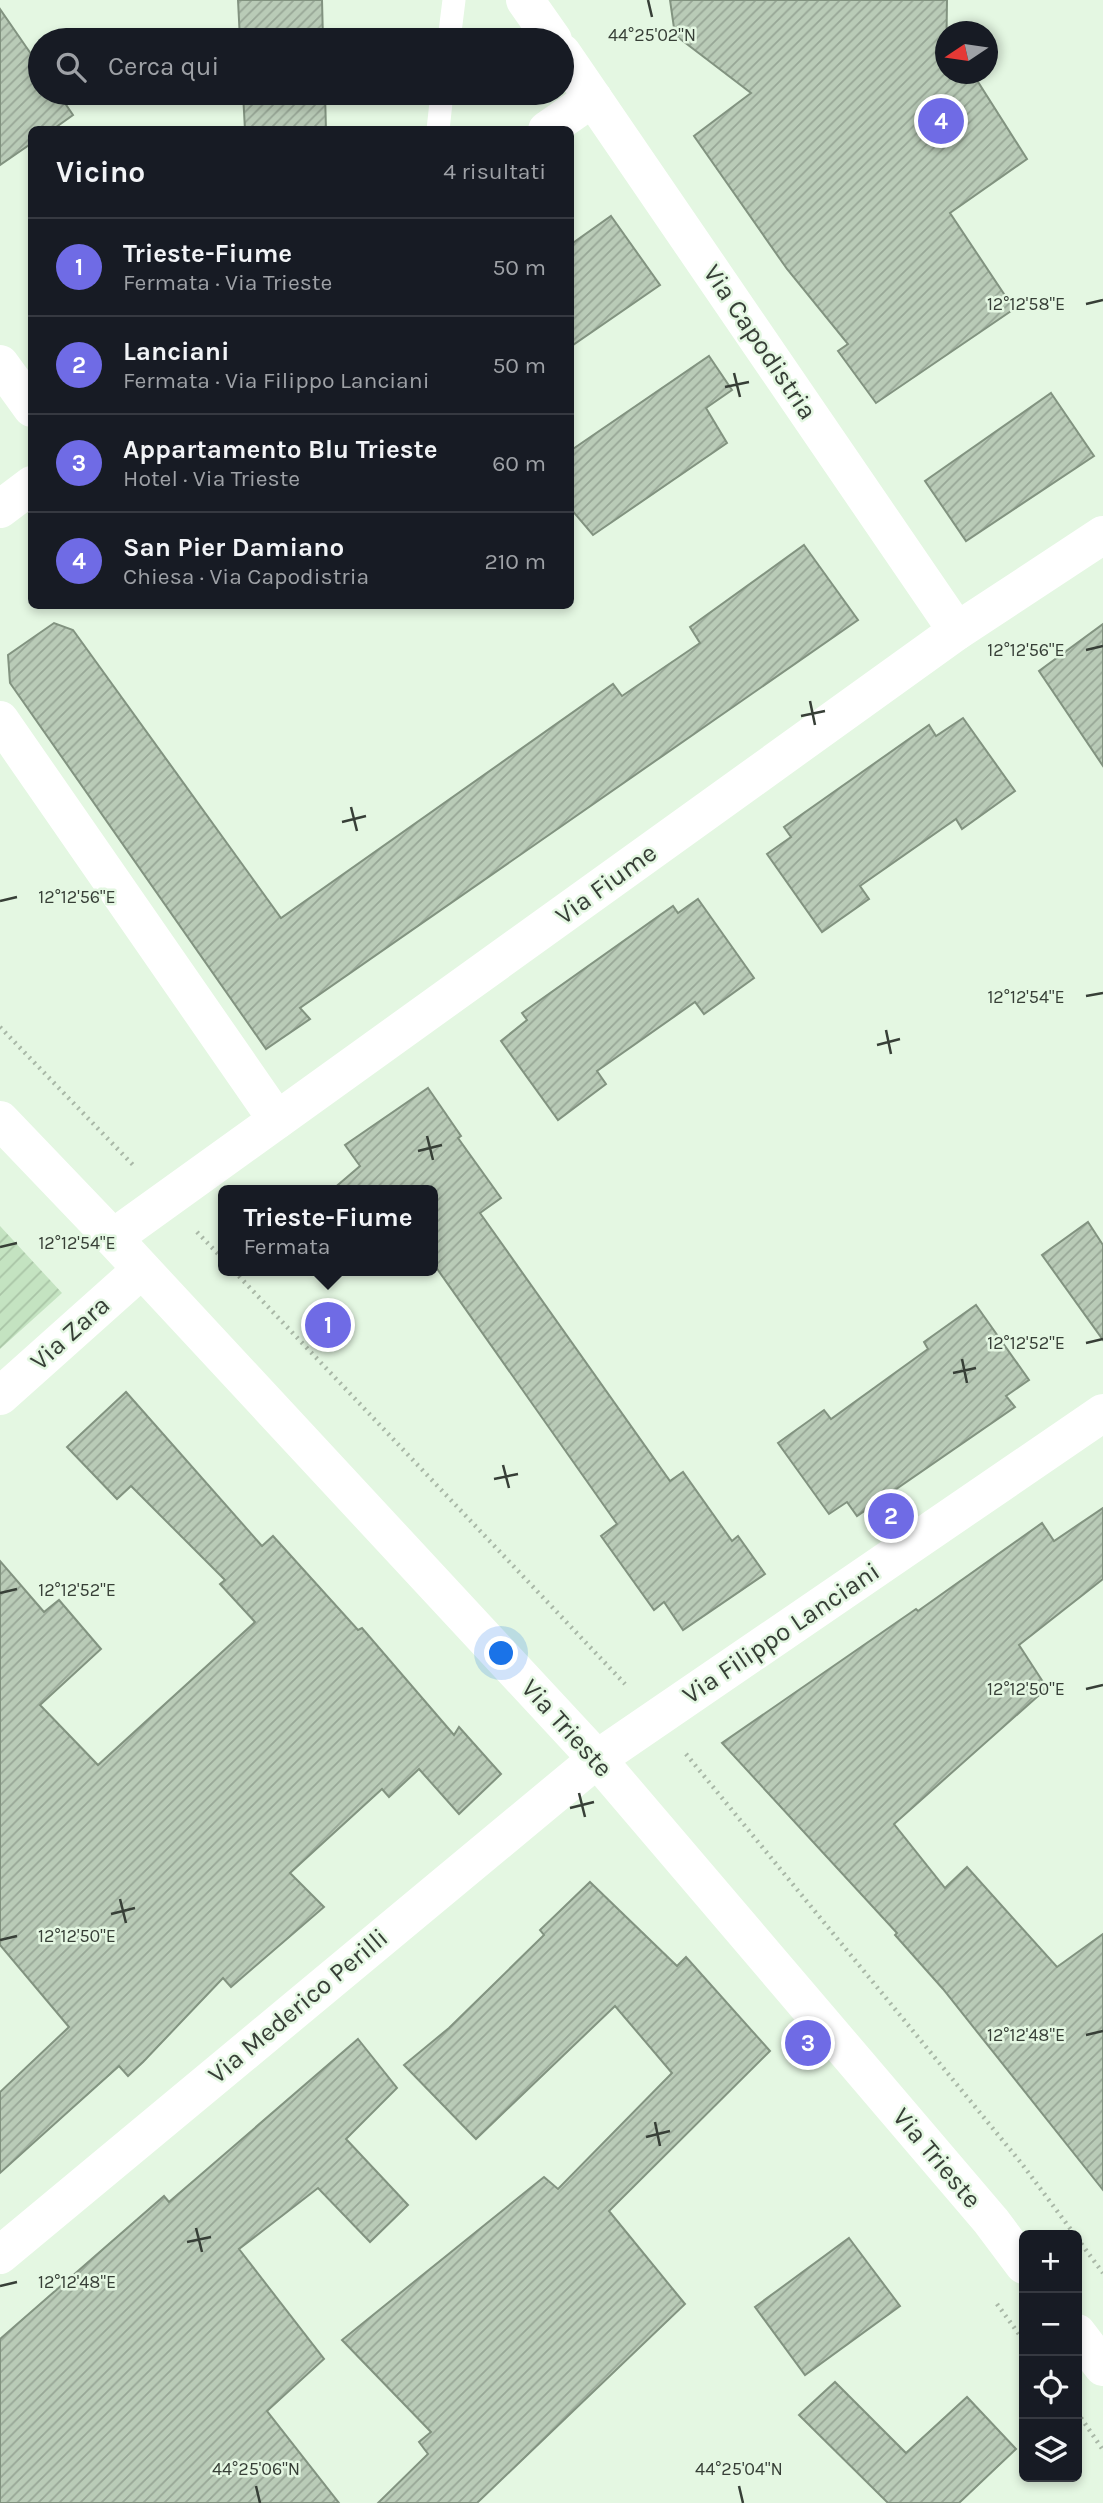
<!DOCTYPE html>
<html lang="it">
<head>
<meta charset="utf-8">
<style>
	:root { --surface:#171b24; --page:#20242c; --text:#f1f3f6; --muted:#9ea1a6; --line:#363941; --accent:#6f6be5 }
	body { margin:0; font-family:Karla,sans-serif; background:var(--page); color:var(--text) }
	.controls { position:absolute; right:21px; bottom:21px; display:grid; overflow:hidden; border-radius:10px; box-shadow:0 4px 10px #0003 }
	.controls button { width:63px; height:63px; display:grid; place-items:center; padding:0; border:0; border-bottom:2px solid var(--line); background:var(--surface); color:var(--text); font:35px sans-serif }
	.compass { position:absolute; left:935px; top:21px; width:63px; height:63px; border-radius:50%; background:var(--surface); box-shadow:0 4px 10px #0003; rotate:257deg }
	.you { position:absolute; left:502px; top:1654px; width:24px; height:24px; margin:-18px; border:5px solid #fff; border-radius:50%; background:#1a73e8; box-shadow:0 0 0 10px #1a73e833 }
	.badge { display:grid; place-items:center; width:46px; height:46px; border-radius:50%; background:var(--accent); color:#fff; font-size:23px; font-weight:700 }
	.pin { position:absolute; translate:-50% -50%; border:4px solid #fff; box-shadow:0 2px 7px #0006 }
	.popup { position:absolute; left:218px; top:1185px; width:220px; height:91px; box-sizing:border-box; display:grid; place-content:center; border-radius:10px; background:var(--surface); filter:drop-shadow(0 2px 5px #0005); font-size:23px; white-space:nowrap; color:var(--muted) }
	.popup b { font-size:26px; color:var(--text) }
	.popup::after { content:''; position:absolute; left:50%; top:100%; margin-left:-14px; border:14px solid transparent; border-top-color:var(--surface) }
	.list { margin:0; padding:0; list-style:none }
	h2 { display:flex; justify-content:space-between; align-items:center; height:91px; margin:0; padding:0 28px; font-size:30px }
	h2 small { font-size:23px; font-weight:400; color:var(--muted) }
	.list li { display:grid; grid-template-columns:46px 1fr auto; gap:21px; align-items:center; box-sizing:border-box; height:98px; padding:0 28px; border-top:2px solid var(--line) }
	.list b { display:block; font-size:26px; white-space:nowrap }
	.list p { margin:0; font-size:23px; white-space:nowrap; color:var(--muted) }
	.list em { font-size:23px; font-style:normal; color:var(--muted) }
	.icon { flex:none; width:38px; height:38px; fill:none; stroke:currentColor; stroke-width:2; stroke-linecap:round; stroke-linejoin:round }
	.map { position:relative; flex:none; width:1103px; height:2503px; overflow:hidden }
	.search { position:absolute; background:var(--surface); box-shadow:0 4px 10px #0003; left:28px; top:28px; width:546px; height:77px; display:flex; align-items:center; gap:18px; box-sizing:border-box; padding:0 24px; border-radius:38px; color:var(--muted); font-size:26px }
	.panel { position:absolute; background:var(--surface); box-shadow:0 4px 10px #0003; left:28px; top:126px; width:546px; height:483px; border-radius:10px }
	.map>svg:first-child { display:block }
	.garden { fill:url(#garden-furrows) }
	.building { fill:url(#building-hatch); stroke:#829380; stroke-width:2 }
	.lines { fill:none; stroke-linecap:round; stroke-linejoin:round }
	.path { stroke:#a9b8a7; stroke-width:4.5; stroke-dasharray:2 5; stroke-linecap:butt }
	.service { stroke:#fff; stroke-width:23 }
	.minor { stroke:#fff; stroke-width:38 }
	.tertiary { stroke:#fff; stroke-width:38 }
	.ticks { fill:none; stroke:#373f37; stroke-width:2.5 }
	.labels { text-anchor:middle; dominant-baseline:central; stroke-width:5; stroke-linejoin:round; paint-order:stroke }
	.street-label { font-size:26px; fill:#373f37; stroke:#e4f7e2 }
	.ticks-label { font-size:18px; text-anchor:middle; fill:#373f37; stroke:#e4f7e2; stroke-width:5; stroke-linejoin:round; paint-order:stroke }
</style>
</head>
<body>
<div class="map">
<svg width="1103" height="2503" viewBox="0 0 1103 2503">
	<defs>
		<pattern id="garden-furrows" width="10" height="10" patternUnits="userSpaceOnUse" patternTransform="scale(1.75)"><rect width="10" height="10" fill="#c4e3c1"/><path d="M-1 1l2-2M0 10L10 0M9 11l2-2" fill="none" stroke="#a9c4a6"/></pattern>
		<pattern id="building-hatch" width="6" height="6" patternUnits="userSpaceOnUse" patternTransform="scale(1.75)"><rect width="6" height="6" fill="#b9cbb7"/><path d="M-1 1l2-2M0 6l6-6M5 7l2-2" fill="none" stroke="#97a696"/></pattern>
	</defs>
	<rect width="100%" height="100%" fill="#e4f7e2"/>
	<!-- garden -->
	<path class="garden" d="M0 1226 62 1293 0 1349Z"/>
	<!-- building -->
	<g class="building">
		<path d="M238 0H322L323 40H240Z"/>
		<path d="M670 0H947L946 74H973L1027 159 950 213 1014 309 876 403 838 351 848 344 787 269 694 136 751 93 675 35Z"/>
		<path d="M0 9 40 67V93H58L73 115 52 130H32V143L0 165Z"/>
		<path d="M243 93H325L326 130H245Z"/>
		<path d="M611 216 660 285 570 347V245Z"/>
		<path d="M709 356 732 390 706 408 727 443 593 535 570 508V451Z"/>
		<path d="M1051 393 1094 456 966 541 925 481Z"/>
		<path d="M804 545 858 620 300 1008 310 1019 266 1049 10 683 8 655 54 623 73 630 281 918 613 684 622 696 700 643 690 627Z"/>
		<path d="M1103 624V766L1039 671Z"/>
		<path d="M963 718 1015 791 962 829 956 819 860 886 869 899 822 932 767 854 791 837 784 827 929 725 936 736Z"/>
		<path d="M698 899 754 978 704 1014 695 1002 597 1071 606 1084 558 1120 501 1041 527 1020 522 1013 673 906 678 913Z"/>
		<path d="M428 1088 461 1136 458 1138 501 1198 480 1213 670 1481 683 1472 732 1541 738 1536 765 1574 683 1630 664 1602 654 1610 601 1536 617 1524 433 1263V1190H332L360 1166 345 1145Z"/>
		<path d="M1088 1222 1103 1245V1340L1042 1255Z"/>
		<path d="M976 1305 1029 1380 1006 1396 1015 1407 857 1516 847 1502 829 1514 778 1443 824 1410 831 1419 928 1349 924 1342Z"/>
		<path d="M126 1392 262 1546 273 1536 358 1630 362 1628 454 1735 459 1727 501 1774 459 1814 419 1769 389 1797 382 1789 290 1873 324 1907 231 1987 223 1978 143 2062 128 2076 119 2066 0 2173V2092L69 2027 0 1945V1561L44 1612 59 1600 101 1649 40 1705 98 1765 255 1622 220 1584 225 1580 131 1486 117 1499 67 1447Z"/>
		<path d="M1103 1508V1579L1019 1645 1047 1688 894 1824 945 1888 967 1867 1057 1967 1103 1934V2190L943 1989 895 1935 897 1933 722 1743 916 1609 918 1611 1042 1523 1054 1541Z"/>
		<path d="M590 1882 677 1966 686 1957 770 2051 609 2211 685 2304 477 2503H378L428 2454 419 2442 431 2432 342 2340 544 2177 558 2189 672 2073 615 2006 476 2139 404 2065 449 2028 544 1935 540 1930Z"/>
		<path d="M358 2039 397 2088 346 2139 408 2205 370 2242 318 2188 239 2249 324 2359 267 2411 339 2503H0V2339L164 2196 169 2202Z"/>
		<path d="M849 2238 900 2306 805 2375 755 2307Z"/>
		<path d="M835 2382 906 2453 967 2397 1016 2449 959 2503H888L799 2415Z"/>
	</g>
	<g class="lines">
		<!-- path -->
		<g class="path">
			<path d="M0 1027 135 1167"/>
			<path d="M197 1232 223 1259"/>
			<path d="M234 1271 625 1684"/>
			<path d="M686 1754 1022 2164 1075 2235"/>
			<path d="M1077 2238 1103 2273"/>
			<path d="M997 2304 1024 2341"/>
			<path d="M1077 2412 1103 2450"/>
		</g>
		<!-- service -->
		<g class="service">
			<path d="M449 40 454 0"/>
			<path d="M438 130 442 93"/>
		</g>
		<!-- minor -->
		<g class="minor">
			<path d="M525 0 553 40"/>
			<path d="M562 53 957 631"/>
			<path d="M547 130 593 98"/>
			<path d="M0 364 32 408"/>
			<path d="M0 509 32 485"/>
			<path d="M0 720 277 1120"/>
			<path d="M113 1238 957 631 1103 535"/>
			<path d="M0 1396 141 1270"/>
			<path d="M0 2255 597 1759 1103 1413"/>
		</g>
		<!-- tertiary -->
		<g class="tertiary">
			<path d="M0 1120 113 1238 597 1759 991 2221 1024 2265"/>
			<path d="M1077 2333 1103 2367"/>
		</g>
	</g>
	<!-- ticks -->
	<path class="ticks" d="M648 0 652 17M1086 304 1103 300M734 373 740 397M725 387 749 382M1086 650 1103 646M810 701 815 725M801 716 825 711M351 807 357 831M342 822 366 816M0 901 17 897M1086 996 1103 993M886 1030 891 1054M877 1045 900 1039M427 1136 433 1160M418 1151 442 1145M0 1247 17 1243M1086 1343 1103 1339M962 1359 967 1383M953 1373 976 1368M503 1465 509 1488M494 1479 518 1474M0 1593 17 1589M1086 1689 1103 1685M579 1793 585 1817M570 1808 594 1802M120 1899 126 1923M111 1914 135 1908M0 1940 17 1936M1086 2035 1103 2031M655 2122 660 2146M646 2137 670 2131M196 2228 202 2252M187 2242 211 2237M0 2286 17 2282M256 2486 260 2503M739 2486 743 2503"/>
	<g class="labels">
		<!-- street labels -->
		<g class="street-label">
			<text transform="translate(760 342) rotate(56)">Via Capodistria</text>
			<text transform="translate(606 884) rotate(-36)">Via Fiume</text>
			<text transform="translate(70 1333) rotate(-42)">Via Zara</text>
			<text transform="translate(781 1633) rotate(-34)">Via Filippo Lanciani</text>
			<text transform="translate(567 1728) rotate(48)">Via Trieste</text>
			<text transform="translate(298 2006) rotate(-40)">Via Mederico Perilli</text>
			<text transform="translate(937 2158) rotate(50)">Via Trieste</text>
		</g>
	</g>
	<g class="ticks-label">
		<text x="652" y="41">44°25'02"N</text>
		<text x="1026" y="310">12°12'58"E</text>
		<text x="1026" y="656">12°12'56"E</text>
		<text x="77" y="903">12°12'56"E</text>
		<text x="1026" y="1003">12°12'54"E</text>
		<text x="77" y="1249">12°12'54"E</text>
		<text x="1026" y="1349">12°12'52"E</text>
		<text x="77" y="1596">12°12'52"E</text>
		<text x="1026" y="1695">12°12'50"E</text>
		<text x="77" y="1942">12°12'50"E</text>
		<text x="1026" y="2041">12°12'48"E</text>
		<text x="77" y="2288">12°12'48"E</text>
		<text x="256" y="2475">44°25'06"N</text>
		<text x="739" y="2475">44°25'04"N</text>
	</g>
</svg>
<div class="controls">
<button>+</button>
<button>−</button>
<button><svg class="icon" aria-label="locate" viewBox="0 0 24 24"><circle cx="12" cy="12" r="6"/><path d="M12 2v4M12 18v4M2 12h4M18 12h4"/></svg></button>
<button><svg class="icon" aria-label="layers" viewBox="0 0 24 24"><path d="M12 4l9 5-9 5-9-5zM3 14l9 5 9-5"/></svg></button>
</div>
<svg class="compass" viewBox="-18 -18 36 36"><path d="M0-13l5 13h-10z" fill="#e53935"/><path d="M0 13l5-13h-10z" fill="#9ea1a6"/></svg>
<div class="you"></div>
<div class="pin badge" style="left:328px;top:1325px">1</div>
<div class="popup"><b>Trieste-Fiume</b>Fermata</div>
<div class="pin badge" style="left:891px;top:1516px">2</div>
<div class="pin badge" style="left:808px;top:2043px">3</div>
<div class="pin badge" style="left:941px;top:121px">4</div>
<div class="search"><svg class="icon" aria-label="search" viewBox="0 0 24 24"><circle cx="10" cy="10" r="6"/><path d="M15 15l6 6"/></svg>Cerca qui</div>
<section class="panel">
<h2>Vicino<small>4 risultati</small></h2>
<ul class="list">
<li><span class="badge">1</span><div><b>Trieste-Fiume</b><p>Fermata · Via Trieste</p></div><em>50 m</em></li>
<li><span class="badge">2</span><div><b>Lanciani</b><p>Fermata · Via Filippo Lanciani</p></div><em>50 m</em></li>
<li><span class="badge">3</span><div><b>Appartamento Blu Trieste</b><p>Hotel · Via Trieste</p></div><em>60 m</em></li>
<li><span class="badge">4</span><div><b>San Pier Damiano</b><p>Chiesa · Via Capodistria</p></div><em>210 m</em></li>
</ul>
</section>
</div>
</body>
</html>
